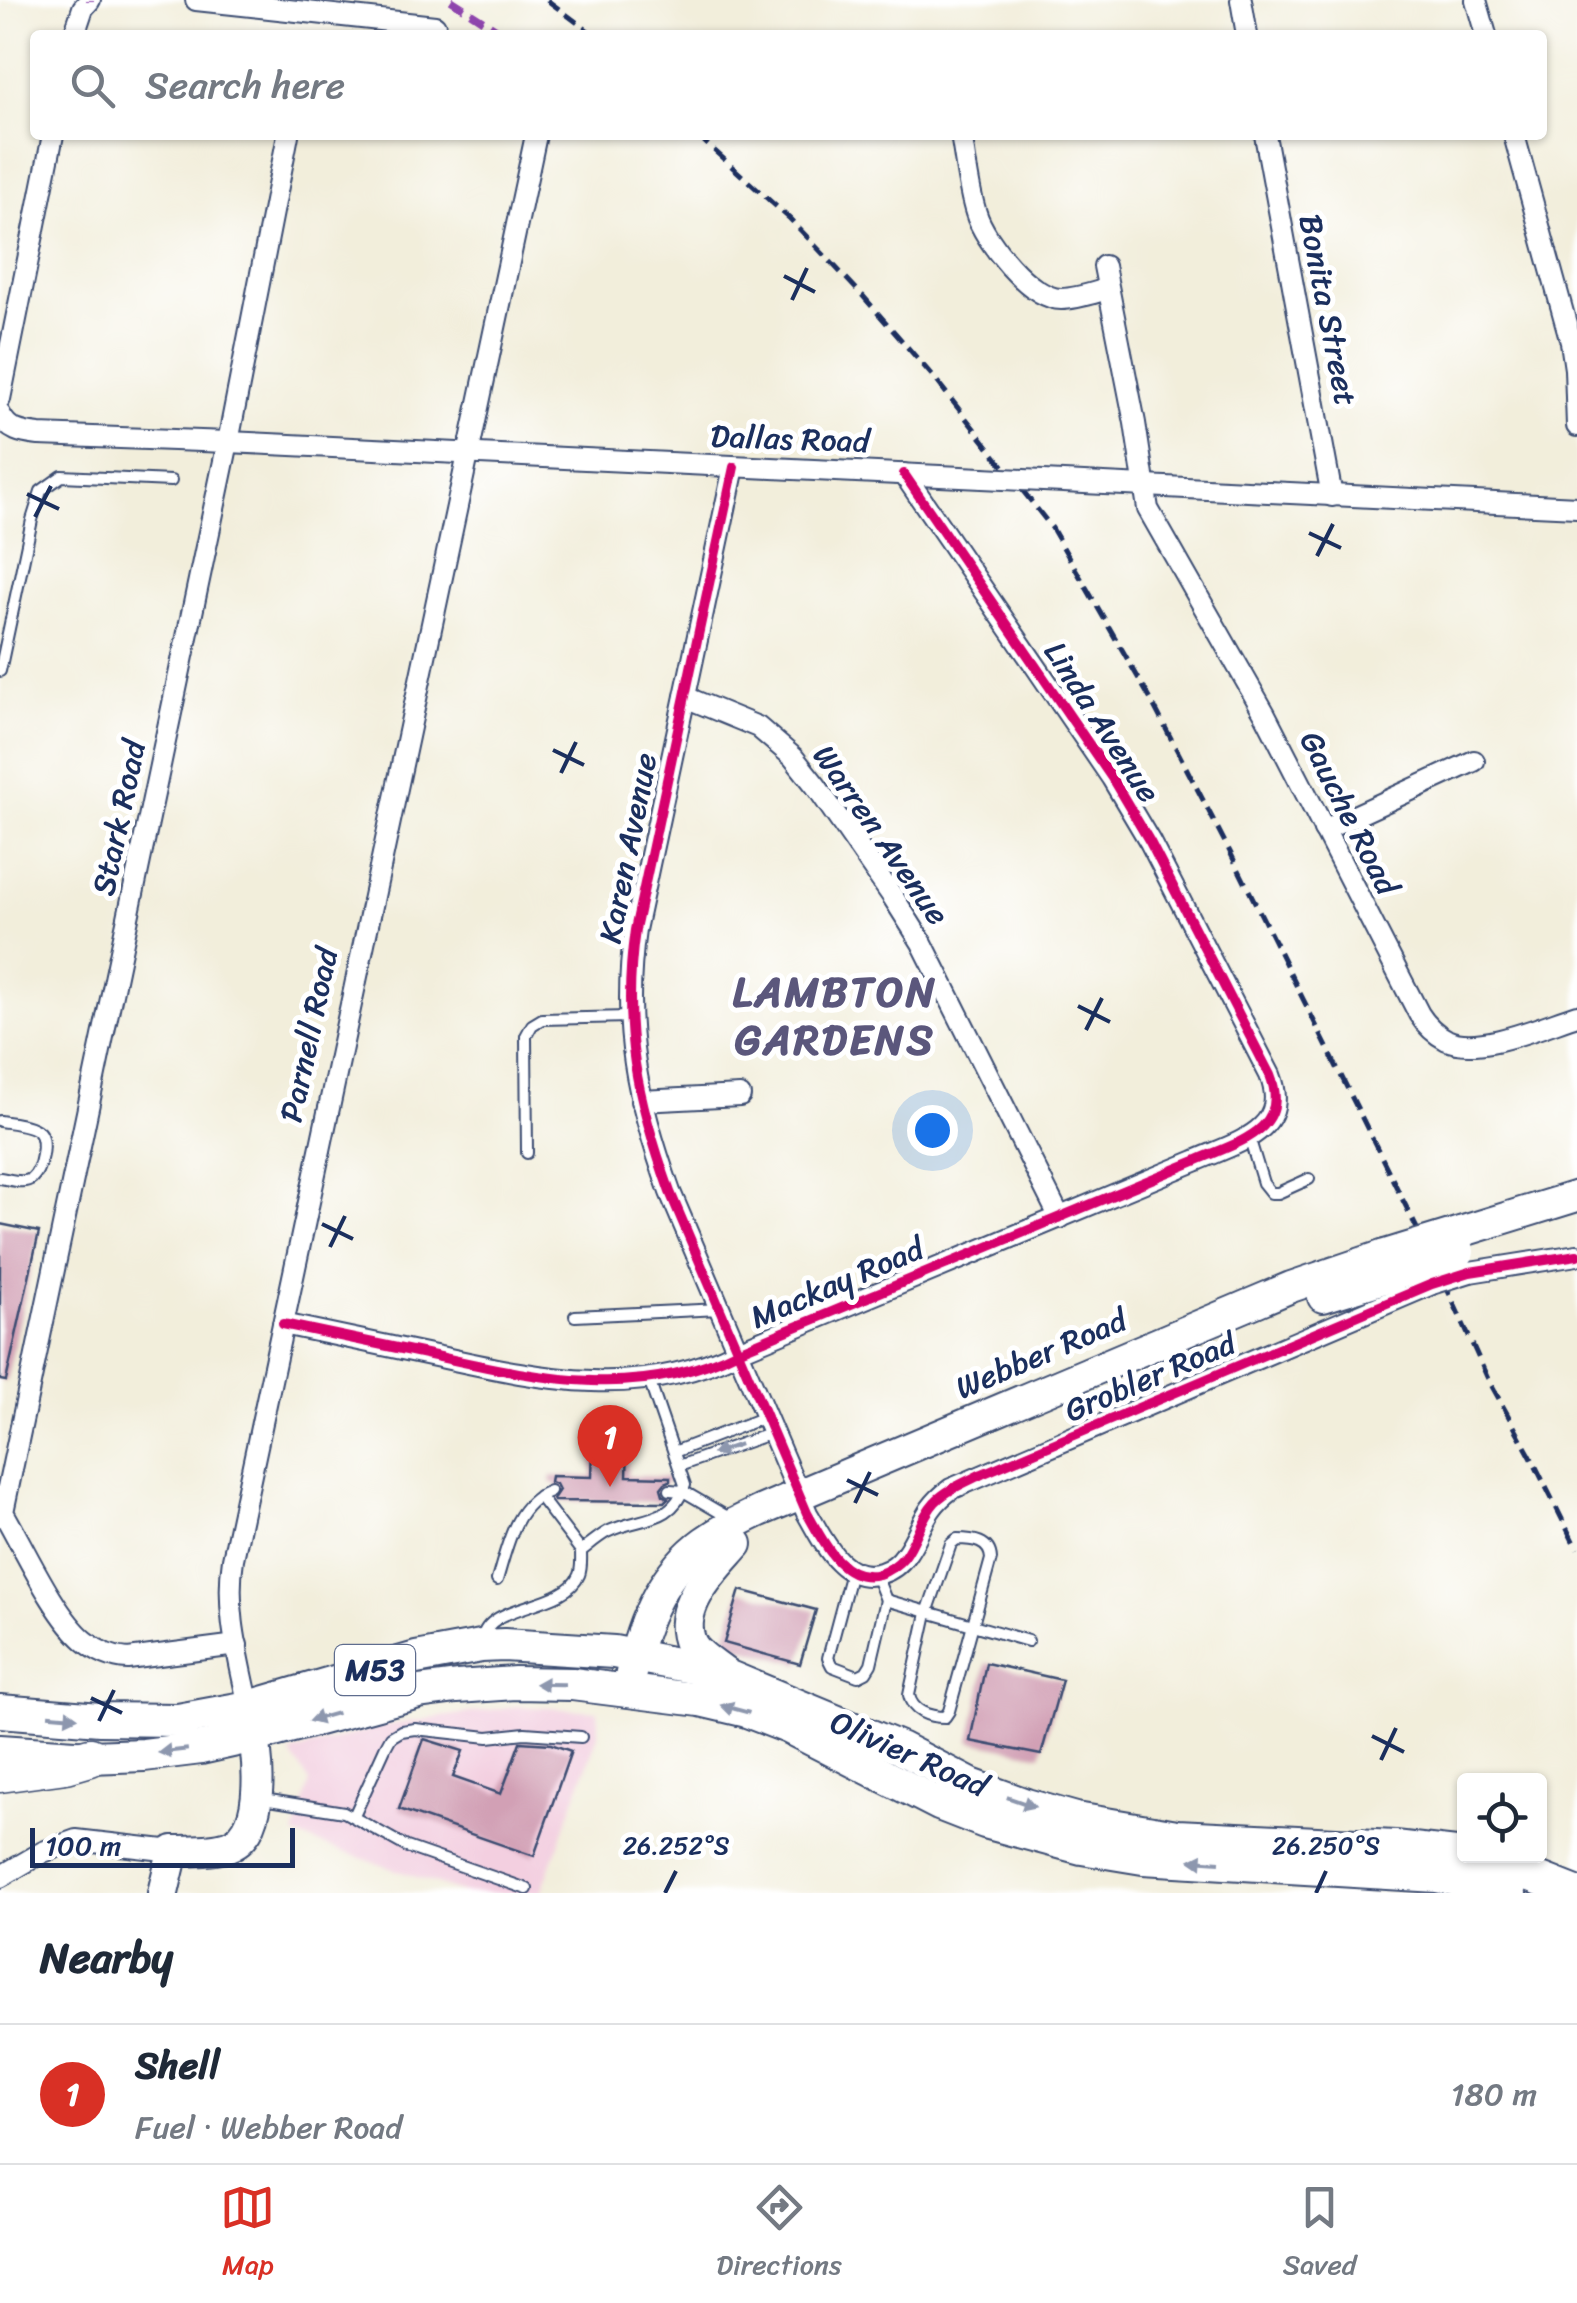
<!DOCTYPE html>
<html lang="en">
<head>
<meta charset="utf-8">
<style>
	:root { --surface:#fff; --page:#f6f6f7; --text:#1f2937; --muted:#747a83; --line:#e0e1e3; --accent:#d93025 }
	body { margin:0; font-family:Sriracha,sans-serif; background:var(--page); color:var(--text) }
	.controls { position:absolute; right:30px; bottom:30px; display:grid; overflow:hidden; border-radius:10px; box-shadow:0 2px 8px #0004 }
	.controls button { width:90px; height:90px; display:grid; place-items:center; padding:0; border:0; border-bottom:2px solid var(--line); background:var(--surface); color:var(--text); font:50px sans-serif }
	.scale { position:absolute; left:30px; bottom:25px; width:265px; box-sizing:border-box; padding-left:10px; border:5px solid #1b2f5e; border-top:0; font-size:28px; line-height:35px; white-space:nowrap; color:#1b2f5e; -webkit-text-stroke:8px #fff; paint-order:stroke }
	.you { position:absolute; left:932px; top:1130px; width:35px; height:35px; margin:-25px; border:8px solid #fff; border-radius:50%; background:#1a73e8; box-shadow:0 0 0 15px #1a73e833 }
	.badge { display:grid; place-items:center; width:65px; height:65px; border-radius:50%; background:var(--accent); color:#fff; font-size:32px; font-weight:700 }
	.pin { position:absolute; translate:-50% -82px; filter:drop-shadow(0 2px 5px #0008) }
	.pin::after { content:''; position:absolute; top:52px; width:35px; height:30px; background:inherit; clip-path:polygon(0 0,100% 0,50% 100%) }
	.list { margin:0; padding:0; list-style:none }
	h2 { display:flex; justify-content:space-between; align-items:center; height:130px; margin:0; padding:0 40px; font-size:42px }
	h2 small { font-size:32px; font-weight:400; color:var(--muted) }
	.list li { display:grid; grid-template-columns:65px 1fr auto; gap:30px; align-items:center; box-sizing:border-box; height:140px; padding:0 40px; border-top:2px solid var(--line) }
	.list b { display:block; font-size:38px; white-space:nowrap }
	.list p { margin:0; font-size:32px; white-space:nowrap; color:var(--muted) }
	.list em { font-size:32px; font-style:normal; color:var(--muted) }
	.icon { flex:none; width:55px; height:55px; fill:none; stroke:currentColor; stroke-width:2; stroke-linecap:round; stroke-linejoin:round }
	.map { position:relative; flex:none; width:1577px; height:1893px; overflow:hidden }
	.search { position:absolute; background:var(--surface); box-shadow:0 2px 8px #0004; left:30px; right:30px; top:30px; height:110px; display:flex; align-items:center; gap:25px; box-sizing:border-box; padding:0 35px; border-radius:10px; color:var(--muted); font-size:38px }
	.sheet { height:270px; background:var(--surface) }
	nav { display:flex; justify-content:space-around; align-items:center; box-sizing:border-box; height:140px; border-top:2px solid var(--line); background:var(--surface); font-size:28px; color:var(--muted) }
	nav a { display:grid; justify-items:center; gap:5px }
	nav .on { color:var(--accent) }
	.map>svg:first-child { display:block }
	.built { fill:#f3cfe0 }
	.building { fill:#d2a0b5 }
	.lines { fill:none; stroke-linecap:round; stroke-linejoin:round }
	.service-casing { stroke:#3b4c71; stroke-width:14 }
	.minor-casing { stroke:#3b4c71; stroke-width:24 }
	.secondary-casing { stroke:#3b4c71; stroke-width:34 }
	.primary-casing { stroke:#3b4c71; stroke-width:36 }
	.motorway-casing { stroke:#3b4c71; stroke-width:41 }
	.service { stroke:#fff; stroke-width:10 }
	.minor { stroke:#fff; stroke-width:20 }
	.secondary { stroke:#fff; stroke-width:30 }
	.primary { stroke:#fff; stroke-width:32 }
	.motorway { stroke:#fff; stroke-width:38 }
	.rail { stroke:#1b2f5e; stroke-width:5; stroke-dasharray:15 8; stroke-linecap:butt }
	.minor-bridge-casing { stroke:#3b4c71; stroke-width:24; stroke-linecap:butt }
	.secondary-bridge-casing { stroke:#3b4c71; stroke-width:34; stroke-linecap:butt }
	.minor-bridge { stroke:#fff; stroke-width:20 }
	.secondary-bridge { stroke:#fff; stroke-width:30 }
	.quiet { stroke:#8e44ad; stroke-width:8; stroke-dasharray:15 8; stroke-linecap:butt }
	.cycleway-casing { stroke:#fff; stroke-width:16 }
	.cycleway { stroke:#d6006c; stroke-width:10 }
	.oneway { fill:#8d97ae }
	.ticks { fill:none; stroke:#1b2f5e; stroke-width:4 }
	.labels { text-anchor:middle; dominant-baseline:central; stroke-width:10; stroke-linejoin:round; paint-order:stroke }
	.shield { fill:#fff; stroke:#5f6d8e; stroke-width:2.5 }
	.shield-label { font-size:30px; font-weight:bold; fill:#1b2f5e }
	.street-label { font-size:32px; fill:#1b2f5e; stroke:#fff }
	.district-label { font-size:42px; font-weight:bold; letter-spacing:2.5px; fill:#5b577c; stroke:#fff }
	.ticks-label { font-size:25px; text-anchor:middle; fill:#1b2f5e; stroke:#fff; stroke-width:10; stroke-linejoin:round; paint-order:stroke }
</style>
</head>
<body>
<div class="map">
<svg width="1577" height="1893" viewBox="0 0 1577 1893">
	<rect width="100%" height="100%" fill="#fff"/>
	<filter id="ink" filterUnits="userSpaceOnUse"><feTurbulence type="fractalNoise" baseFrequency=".01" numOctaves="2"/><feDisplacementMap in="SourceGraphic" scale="20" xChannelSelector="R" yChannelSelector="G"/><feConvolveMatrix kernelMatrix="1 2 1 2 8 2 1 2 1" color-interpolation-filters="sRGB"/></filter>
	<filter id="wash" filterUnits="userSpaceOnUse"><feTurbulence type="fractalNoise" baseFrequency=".0048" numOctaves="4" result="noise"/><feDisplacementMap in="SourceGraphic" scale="40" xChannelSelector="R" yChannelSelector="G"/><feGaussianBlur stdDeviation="2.25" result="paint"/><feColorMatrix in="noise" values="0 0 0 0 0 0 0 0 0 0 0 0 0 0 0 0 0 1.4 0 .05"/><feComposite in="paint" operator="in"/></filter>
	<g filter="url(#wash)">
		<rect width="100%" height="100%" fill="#f2eedb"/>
		<!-- built -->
		<path class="built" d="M516 1706 598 1711V1735L541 1893H463L294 1835 310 1782 290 1753 382 1726Z"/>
		<g id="blocks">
			<!-- building -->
			<g class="building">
				<path d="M0 1224 39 1232 6 1381 0 1380Z"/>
				<path d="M593 1447H628L627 1476 670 1477V1481L665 1483 661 1488 663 1495 668 1498 664 1502 554 1501 553 1499 559 1490 556 1484 550 1482 551 1476 592 1477Z"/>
				<path d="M740 1590 816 1610 800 1664 724 1643Z"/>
				<path d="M986 1663 1062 1680 1041 1755 970 1741Z"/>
				<path d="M424 1739 463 1751 453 1777 501 1794 520 1742 551 1744 571 1751 534 1856 399 1809Z"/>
			</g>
		</g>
	</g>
	<g filter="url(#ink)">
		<use href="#blocks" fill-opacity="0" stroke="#3b4c71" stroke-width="2.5"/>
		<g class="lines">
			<!-- service casing -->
			<g class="service-casing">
				<g id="service">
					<path d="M0 671 32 520 41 491 62 476 171 481"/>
					<path d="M0 1121C11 1123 31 1124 39 1132 47 1141 41 1170 32 1178 24 1185 9 1179 0 1178"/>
					<path d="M1249 1137 1263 1183 1271 1193H1278L1309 1179"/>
					<path d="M527 1153 526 1036 532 1025 542 1019 629 1017"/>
					<path d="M575 1316 720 1309"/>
					<path d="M674 1452 765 1417"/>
					<path d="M679 1466 772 1433"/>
					<path d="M670 1490 683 1491 731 1519"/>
					<path d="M539 1496 581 1551C589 1545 598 1537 607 1532 640 1516 672 1525 685 1485L649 1380"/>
					<path d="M957 1539C973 1539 990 1541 991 1559L949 1711 945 1717C928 1717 912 1711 909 1695L927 1613 951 1544Z"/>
					<path d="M851 1572 828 1658 832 1666 858 1676 866 1672 871 1664 886 1600"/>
					<path d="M876 1575 886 1600 1028 1641"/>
					<path d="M497 1580C507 1548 514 1504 550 1491"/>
					<path d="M482 1640C487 1602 565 1610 579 1575 582 1568 581 1559 581 1551"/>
					<path d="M257 1798 344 1812 407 1847 527 1889"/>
					<path d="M354 1816 385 1748 391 1737 401 1731 415 1729 488 1737 525 1733 581 1737"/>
				</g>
			</g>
			<!-- minor casing -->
			<g class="minor-casing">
				<g id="minor">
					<path d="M196 0 435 26"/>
					<path d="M1241 0 1247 35"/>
					<path d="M1476 0 1486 35"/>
					<path d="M74 35 83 8 90 0"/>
					<path d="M961 135C966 161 968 188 976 213 984 240 1030 299 1061 299 1076 299 1093 293 1107 289"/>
					<path d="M1265 135 1332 496"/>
					<path d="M1514 135 1571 342 1575 369 1577 426"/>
					<path d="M1104 266 1135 423 1148 509 1265 714 1419 1014C1426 1025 1435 1034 1447 1040 1479 1055 1545 1025 1577 1015"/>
					<path d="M0 399 53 135"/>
					<path d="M0 414C8 431 22 433 39 435L228 442 982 478"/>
					<path d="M734 467 635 930C621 1027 637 1100 670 1192L807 1513C823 1540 842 1585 881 1573 891 1570 900 1563 906 1554 924 1528 922 1510 951 1489L1432 1284"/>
					<path d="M1043 481 1577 507"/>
					<path d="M685 697 758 727 793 757 816 786 893 897 922 943 1060 1218"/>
					<path d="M1324 830 1474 761"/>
					<path d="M641 1101 740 1096"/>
					<path d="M1470 1272 1577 1255"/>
					<path d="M283 1324C335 1335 387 1346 440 1357 542 1379 640 1401 738 1351L1195 1161C1235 1143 1292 1131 1270 1075L1150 842 1112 778 904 474"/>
					<path d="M237 1645 128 1659C111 1658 98 1652 85 1641 54 1615 24 1548 3 1512L228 442 288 135"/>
					<path d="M249 1707C239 1658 225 1610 233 1559L536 135"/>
					<path d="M0 1877 43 1852 76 1840 173 1851"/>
				</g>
			</g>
			<!-- secondary casing -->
			<g class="secondary-casing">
				<g id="secondary">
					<path d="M1460 1232 1577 1196"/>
					<path d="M1323 1297 1397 1274"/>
					<path d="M630 1678C640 1626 660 1574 704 1542 722 1529 741 1520 760 1511L1291 1287 1385 1255"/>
					<path d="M163 1893 173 1851C191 1850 211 1852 228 1846 270 1831 257 1748 250 1715"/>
				</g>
			</g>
			<!-- primary casing -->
			<g class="primary-casing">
				<g id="primary">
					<path d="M723 1673C713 1665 693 1654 689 1640 677 1604 715 1568 736 1544"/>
					<path d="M0 1711 100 1719 178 1720 249 1707 416 1658 481 1646 504 1645 614 1652 697 1668 727 1676 900 1748 971 1785 1026 1805 1076 1819 1177 1836 1395 1847 1456 1854 1505 1865 1576 1893"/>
					<path d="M0 1751 90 1757 144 1755 201 1748 255 1736 418 1692 457 1687 515 1683 572 1684 700 1700 747 1711 788 1727 939 1804 985 1822 1082 1848 1143 1858 1437 1876 1488 1886 1510 1893"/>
				</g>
			</g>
			<!-- motorway casing -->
			<g class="motorway-casing">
				<path id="motorway" d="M0 1773 66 1764 90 1757"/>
			</g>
			<!-- service -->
			<use href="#service" class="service"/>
			<!-- minor -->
			<use href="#minor" class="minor"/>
			<!-- secondary -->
			<use href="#secondary" class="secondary"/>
			<!-- primary -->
			<use href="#primary" class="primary"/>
			<!-- motorway -->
			<use href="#motorway" class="motorway"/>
			<!-- rail -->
			<g class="rail">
				<path d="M547 0 594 35"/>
				<path d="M697 135 790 219 863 296 936 380 1052 528 1151 700 1230 852 1451 1297 1488 1379 1531 1457 1577 1549"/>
			</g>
			<!-- minor-bridge casing -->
			<g class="minor-bridge-casing">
				<g id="minor-bridge">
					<path d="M982 478 1043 481"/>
					<path d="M1432 1284 1470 1272"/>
				</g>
			</g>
			<!-- secondary-bridge casing -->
			<g class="secondary-bridge-casing">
				<g id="secondary-bridge">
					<path d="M1385 1255 1460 1232"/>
					<path d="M1397 1274 1459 1252"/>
				</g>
			</g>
			<!-- minor-bridge -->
			<use href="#minor-bridge" class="minor-bridge"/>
			<!-- secondary-bridge -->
			<use href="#secondary-bridge" class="secondary-bridge"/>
			<!-- quiet -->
			<g class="quiet">
				<path d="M451 0 505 35"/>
				<path d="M90 1V0"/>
			</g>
			<!-- cycleway casing -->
			<g class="cycleway-casing">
				<g id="cycleway">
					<path d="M734 467 635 930C621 1027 637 1100 670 1192L807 1513C822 1539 841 1584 879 1574 888 1571 898 1564 904 1557 917 1540 920 1518 935 1502 948 1489 966 1482 982 1474L1432 1284 1470 1272 1577 1255"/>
					<path d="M283 1324C335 1335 387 1346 440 1357 542 1379 640 1401 738 1351L1195 1161C1235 1143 1292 1131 1270 1075L1150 842 1112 778 904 474"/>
				</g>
			</g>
			<!-- cycleway -->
			<use href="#cycleway" class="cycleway"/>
		</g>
		<!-- one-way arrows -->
		<defs><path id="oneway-solid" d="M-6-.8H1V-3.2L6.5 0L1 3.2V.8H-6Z" transform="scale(2.5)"/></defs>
		<g class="oneway">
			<use href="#oneway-solid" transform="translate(726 1449) rotate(161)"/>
			<use href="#oneway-solid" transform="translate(550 1684) rotate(-179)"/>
			<use href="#oneway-solid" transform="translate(735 1709) rotate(-165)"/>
			<use href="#oneway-solid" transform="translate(63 1716) rotate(5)"/>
			<use href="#oneway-solid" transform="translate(323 1717) rotate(164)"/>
			<use href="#oneway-solid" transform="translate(173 1751) rotate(173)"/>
			<use href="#oneway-solid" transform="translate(1021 1802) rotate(19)"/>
			<use href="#oneway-solid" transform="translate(1205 1861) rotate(-176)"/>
		</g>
	</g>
	<!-- ticks -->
	<path class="ticks" d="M784 276 815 292M792 300 807 268M27 494 59 509M35 517 51 486M1309 533 1341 548M1317 556 1333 524M553 750 584 765M561 773 576 742M1078 1006 1110 1022M1086 1030 1102 998M322 1224 353 1239M330 1247 345 1216M847 1480 878 1495M855 1503 870 1472M91 1698 122 1713M99 1721 114 1690M1372 1736 1404 1752M1381 1760 1396 1728M665 1893 676 1871M1316 1893 1326 1871"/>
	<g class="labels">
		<!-- shield labels -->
		<rect class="shield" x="335" y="1645" width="80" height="50" rx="8"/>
		<g class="shield-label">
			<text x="375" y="1670">M53</text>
		</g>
		<!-- street labels -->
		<g class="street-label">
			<text transform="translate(1328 310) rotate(79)">Bonita Street</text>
			<text transform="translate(790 439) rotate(2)">Dallas Road</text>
			<text transform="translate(1102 722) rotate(57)">Linda Avenue</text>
			<text transform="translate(1349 813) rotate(63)">Gauche Road</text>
			<text transform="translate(119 818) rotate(-78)">Stark Road</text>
			<text transform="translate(881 835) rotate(55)">Warren Avenue</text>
			<text transform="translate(628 848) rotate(-79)">Karen Avenue</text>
			<text transform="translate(309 1035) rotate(-78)">Parnell Road</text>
			<text transform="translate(837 1283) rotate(-23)">Mackay Road</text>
			<text transform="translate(1041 1354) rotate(-23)">Webber Road</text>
			<text transform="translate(1150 1377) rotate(-23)">Grobler Road</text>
			<text transform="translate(909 1754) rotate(24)">Olivier Road</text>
		</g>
		<!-- district labels -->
		<g class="district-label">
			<text x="835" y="992">LAMBTON<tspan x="835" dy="48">GARDENS</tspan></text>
		</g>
	</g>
	<g class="ticks-label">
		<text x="676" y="1854">26.252°S</text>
		<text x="1326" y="1854">26.250°S</text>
	</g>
</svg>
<div class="controls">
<button><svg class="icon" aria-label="locate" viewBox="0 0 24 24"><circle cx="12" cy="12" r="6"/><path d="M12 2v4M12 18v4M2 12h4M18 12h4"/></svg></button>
</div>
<div class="scale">100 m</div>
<div class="you"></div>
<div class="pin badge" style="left:610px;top:1487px">1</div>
<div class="search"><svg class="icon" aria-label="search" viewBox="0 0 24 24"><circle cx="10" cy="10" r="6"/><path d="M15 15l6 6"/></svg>Search here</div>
</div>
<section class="sheet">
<h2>Nearby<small></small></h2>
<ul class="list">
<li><span class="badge">1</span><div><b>Shell</b><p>Fuel · Webber Road</p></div><em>180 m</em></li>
</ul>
</section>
<nav>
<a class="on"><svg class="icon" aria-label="map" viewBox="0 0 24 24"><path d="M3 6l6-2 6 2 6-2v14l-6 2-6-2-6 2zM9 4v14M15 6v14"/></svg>Map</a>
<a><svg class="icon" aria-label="directions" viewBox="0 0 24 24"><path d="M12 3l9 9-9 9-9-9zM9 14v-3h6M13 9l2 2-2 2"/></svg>Directions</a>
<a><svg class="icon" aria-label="saved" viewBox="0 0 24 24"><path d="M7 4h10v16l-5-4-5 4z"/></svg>Saved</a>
</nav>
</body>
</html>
